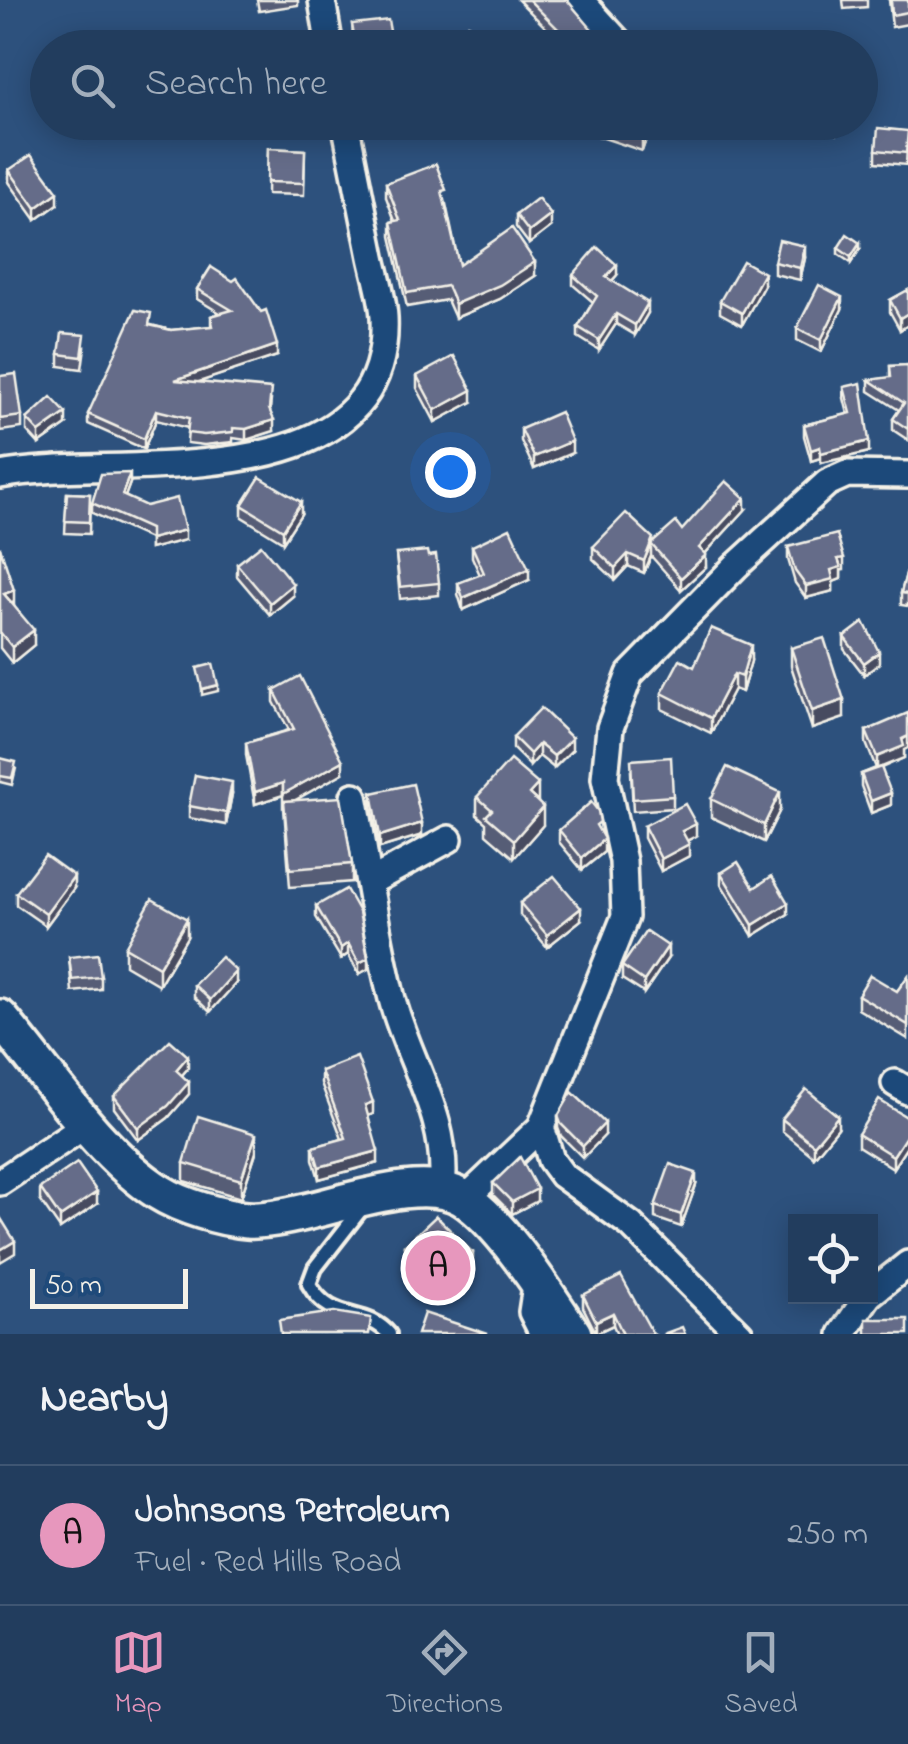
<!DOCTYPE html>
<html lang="en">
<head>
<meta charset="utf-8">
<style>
	:root { --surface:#223d5e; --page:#2a4464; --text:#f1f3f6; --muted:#a2aebc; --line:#3f5673; --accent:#e797bd }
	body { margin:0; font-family:"Indie Flower",sans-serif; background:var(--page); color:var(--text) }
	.controls { position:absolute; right:30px; bottom:30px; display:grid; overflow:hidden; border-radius:0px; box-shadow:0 5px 25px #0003 }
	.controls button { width:90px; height:90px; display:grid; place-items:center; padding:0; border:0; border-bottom:2px solid var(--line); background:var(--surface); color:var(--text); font:50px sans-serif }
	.scale { position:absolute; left:30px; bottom:25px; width:158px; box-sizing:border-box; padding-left:10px; border:5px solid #f4f1e8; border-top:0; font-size:28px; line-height:35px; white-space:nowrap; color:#f4f1e8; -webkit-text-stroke:8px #1f4a7a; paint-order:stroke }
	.you { position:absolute; left:450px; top:472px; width:35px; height:35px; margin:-25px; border:8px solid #fff; border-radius:50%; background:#1a73e8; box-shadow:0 0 0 15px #1a73e833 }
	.badge { display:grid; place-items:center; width:65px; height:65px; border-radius:50%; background:var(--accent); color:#111; font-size:32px; font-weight:700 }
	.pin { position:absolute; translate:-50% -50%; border:5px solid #fff; box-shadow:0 2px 10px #0006 }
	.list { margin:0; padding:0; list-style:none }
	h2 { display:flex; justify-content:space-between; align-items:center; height:130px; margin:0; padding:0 40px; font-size:42px }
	h2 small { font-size:32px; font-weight:400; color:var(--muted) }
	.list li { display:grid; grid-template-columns:65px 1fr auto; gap:30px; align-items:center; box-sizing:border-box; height:140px; padding:0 40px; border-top:2px solid var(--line) }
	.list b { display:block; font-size:38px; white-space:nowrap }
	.list p { margin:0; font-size:32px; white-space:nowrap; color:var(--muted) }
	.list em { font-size:32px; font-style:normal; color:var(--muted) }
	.icon { flex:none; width:55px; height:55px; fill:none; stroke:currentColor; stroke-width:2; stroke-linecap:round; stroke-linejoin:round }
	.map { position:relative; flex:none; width:908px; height:1334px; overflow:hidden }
	.search { position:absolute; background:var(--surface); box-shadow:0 5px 25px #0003; left:30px; right:30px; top:30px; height:110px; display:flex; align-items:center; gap:25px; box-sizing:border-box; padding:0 35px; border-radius:55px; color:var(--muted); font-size:38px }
	.sheet { height:270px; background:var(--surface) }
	nav { display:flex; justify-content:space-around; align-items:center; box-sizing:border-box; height:140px; border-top:2px solid var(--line); background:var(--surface); font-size:28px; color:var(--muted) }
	nav a { display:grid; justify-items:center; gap:5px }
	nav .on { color:var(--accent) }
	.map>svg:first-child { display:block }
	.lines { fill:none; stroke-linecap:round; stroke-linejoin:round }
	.lane-casing { stroke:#f4f1e8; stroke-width:20 }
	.street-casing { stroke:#f4f1e8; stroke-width:32 }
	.secondary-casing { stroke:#f4f1e8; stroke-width:42 }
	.lane { stroke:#1f4a7a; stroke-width:12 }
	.street { stroke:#1f4a7a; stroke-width:25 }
	.secondary { stroke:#1f4a7a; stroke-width:35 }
	.wall { fill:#575d76; stroke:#f4f1e8; stroke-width:2.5 }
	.shaded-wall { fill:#474c60; stroke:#f4f1e8; stroke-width:2.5 }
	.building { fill:#656c89; stroke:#f4f1e8; stroke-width:2.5 }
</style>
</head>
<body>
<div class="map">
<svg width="908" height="1334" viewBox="0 0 908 1334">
	<rect width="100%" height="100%" fill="#2d517d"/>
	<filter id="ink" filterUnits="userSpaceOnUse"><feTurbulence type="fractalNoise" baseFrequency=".01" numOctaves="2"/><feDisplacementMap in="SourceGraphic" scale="20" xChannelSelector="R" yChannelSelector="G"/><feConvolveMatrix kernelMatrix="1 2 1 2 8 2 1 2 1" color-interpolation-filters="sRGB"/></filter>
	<g filter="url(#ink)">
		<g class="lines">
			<!-- lane casing -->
			<g class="lane-casing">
				<path id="lane" d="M365 1204 315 1268 309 1284C332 1325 365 1306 389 1334"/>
			</g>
			<!-- street casing -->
			<g class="street-casing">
				<g id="street">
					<path d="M322 0 330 48"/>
					<path d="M580 0 624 48"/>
					<path d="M0 475C114 453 393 505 384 317 383 298 376 276 372 257 363 212 354 167 345 122"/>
					<path d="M354 796C367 864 375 932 392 999 409 1064 450 1118 442 1189"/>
					<path d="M370 882 449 839"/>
					<path d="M895 1083 908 1091"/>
					<path d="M541 1127 551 1160 562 1175 631 1225 740 1334"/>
					<path d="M0 1182 87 1124"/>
					<path d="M465 1199 541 1127 625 917 623 861 605 778 610 728 630 674 736 566 827 483 847 474 908 475"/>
					<path d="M537 1279 532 1312 543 1334"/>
					<path d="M870 1294 908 1264"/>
					<path d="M842 1334 868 1296"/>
				</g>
			</g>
			<!-- secondary casing -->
			<g class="secondary-casing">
				<path id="secondary" d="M0 1018C47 1073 99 1154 159 1192 181 1206 221 1218 247 1220 302 1224 413 1167 463 1198 502 1223 547 1295 573 1334"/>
			</g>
			<!-- lane -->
			<use href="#lane" class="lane"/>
			<!-- street -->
			<use href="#street" class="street"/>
			<!-- secondary -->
			<use href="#secondary" class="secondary"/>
		</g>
		<!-- wall -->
		<g class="wall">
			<path d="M257 0H298V5L259 11Z"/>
			<path d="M518 0H567L595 44 591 48H566Z"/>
			<path d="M843 0H867V7L844 9Z"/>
			<path d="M889 0H908V24L892 27Z"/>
			<path d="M352 24 393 48H354Z"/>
			<path d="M589 122H652L642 151 589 133Z"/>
			<path d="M810 122H841L836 134Z"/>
			<path d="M908 131 906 165 876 162V150Z"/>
			<path d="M268 148 305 150 304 195 267 194Z"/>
			<path d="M9 170 58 204 36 220 9 182Z"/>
			<path d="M386 183 446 204 459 265 535 276 500 299 455 318 447 300 407 307 391 236V222L395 221 386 197Z"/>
			<path d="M516 215 551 227 529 244 516 227Z"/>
			<path d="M838 248 860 249 851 263 838 254Z"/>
			<path d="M805 258 800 280 774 274V262Z"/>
			<path d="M211 267 277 356 198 382 271 400 270 411 274 431 246 440 233 438V442L204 445 187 443 188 428 156 420 144 449 88 424V414L151 325 171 330 211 326V316L220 313 197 299V289Z"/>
			<path d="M573 275H617L612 281 648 313 635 335 616 324 599 350 578 337V327L593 302 573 285Z"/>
			<path d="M764 285 742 325 720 313V301Z"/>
			<path d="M908 290V325L900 330 890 312V300Z"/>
			<path d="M842 309 821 352 797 340V328Z"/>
			<path d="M85 347 82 369 59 366V354Z"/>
			<path d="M908 365V440L893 430V419L899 410 869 391V380L890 378V366Z"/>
			<path d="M0 376 22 416V428L0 431Z"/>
			<path d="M417 376 472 402 435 422 417 388Z"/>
			<path d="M844 387 869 452 821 463 820 458 811 461 804 436V425L848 414 844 398Z"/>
			<path d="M27 419 66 425 39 444 27 431Z"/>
			<path d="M521 429 572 453 534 469 521 441Z"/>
			<path d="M130 483 125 496 185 540 150 549V539L92 513V503Z"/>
			<path d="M67 493 90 494 89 534 65 533Z"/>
			<path d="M242 505 301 514 283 542 242 517Z"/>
			<path d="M745 510 705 554 706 567 681 590 651 556 644 573 628 566 615 580 593 559V547L653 542 682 530Z"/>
			<path d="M472 546 529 580 463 610 458 594V583L480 575 472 557Z"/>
			<path d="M0 547 14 606 34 645 12 663 0 648Z"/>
			<path d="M788 547 844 570H841V579L833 582V591L806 598 795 583 788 559Z"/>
			<path d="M396 554 428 556 439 583V595L400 599Z"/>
			<path d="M237 564 293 596 270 615 237 576Z"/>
			<path d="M908 566V606L901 605V593Z"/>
			<path d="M844 637 879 664 864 675 844 649Z"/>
			<path d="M791 648 844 718 812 729 791 666Z"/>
			<path d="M751 661 742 692 734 689 711 733 662 709V693L694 667Z"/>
			<path d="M274 690 343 773 294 800 352 864V882L290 887 283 795 255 804 246 755V743L289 730 274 702Z"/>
			<path d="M866 731 904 750V758L881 768 891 805 871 813 861 786V774L876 768 866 743Z"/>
			<path d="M513 737 572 750 554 768 539 756 530 766 513 749Z"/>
			<path d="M0 758 16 768 12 785 0 782Z"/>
			<path d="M631 772 673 796V808L633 811Z"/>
			<path d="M372 793 422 835 380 848 372 805Z"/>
			<path d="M232 794 226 825 189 818V806Z"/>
			<path d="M477 797 538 802 543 825 514 858 486 834V823L477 815Z"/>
			<path d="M711 799 780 810 764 842 711 817Z"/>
			<path d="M644 826 696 836 687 841 689 856 661 871 644 838Z"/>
			<path d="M559 830 604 852 582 870 559 842Z"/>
			<path d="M721 873 754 888 788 914 753 936 721 884Z"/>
			<path d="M74 888 46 926 16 905V893Z"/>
			<path d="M520 903 581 920 547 947 520 915Z"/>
			<path d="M316 906 368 969 359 974 348 954 341 959 316 917Z"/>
			<path d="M187 937 159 985 125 965V947Z"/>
			<path d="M69 957 101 977V989L72 992Z"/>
			<path d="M668 958 644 993 622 979V966Z"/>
			<path d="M908 976V1039L858 1009V995L897 991Z"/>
			<path d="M236 983 210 1012 194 997V985Z"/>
			<path d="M188 1068 182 1075 189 1094 168 1118 138 1140 114 1108V1096Z"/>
			<path d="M321 1071 373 1114 368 1116 378 1163 319 1179 313 1159V1147L342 1139 321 1083Z"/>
			<path d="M558 1116 605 1135 583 1158 561 1136 558 1128Z"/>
			<path d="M908 1118V1145L893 1168 858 1146V1134Z"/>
			<path d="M782 1119 838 1128 814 1157 782 1131Z"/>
			<path d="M256 1152 241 1198 184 1181V1163Z"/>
			<path d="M493 1183 537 1201 512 1214 493 1195Z"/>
			<path d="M696 1185 681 1227 655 1218V1206Z"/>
			<path d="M40 1188 97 1204 60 1229 40 1200Z"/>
			<path d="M404 1246 473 1271 440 1302 404 1264Z"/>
			<path d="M583 1295 653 1334H617L613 1325 596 1333 583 1307Z"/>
		</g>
		<!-- shaded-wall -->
		<g class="shaded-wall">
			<path d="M595 33V44L591 48H580Z"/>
			<path d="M646 122H652L642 151V134Z"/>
			<path d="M58 192V204L36 220V208Z"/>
			<path d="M551 215V227L529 244V232Z"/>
			<path d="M860 243V249L851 263V257Z"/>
			<path d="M805 246V258L800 280V268Z"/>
			<path d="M535 262V276L500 299 455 318V304Z"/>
			<path d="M617 265V275L606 287V277Z"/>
			<path d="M764 273V285L742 325V313Z"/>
			<path d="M842 297V309L821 352V340Z"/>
			<path d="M648 303V313L635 335V325Z"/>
			<path d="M908 313V325L900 330V318Z"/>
			<path d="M616 314V324L599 350V340Z"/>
			<path d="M277 345V356L175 390V380Z"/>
			<path d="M472 390V402L435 422V410Z"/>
			<path d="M156 410V420L144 449V439Z"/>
			<path d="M66 413V425L39 444V432Z"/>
			<path d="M274 420V431L246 440V429Z"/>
			<path d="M572 441V453L534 469V457Z"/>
			<path d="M869 441V452L821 463V453Z"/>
			<path d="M820 447V458L811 461V450Z"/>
			<path d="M130 473V483L122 505V495Z"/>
			<path d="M745 498V510L699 560V548Z"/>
			<path d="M301 502V514L283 542V530Z"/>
			<path d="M185 530V540L150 549V539Z"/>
			<path d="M651 544V556L644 573V561Z"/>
			<path d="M628 554V566L615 580V568Z"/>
			<path d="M706 555V567L681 590V578Z"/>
			<path d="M844 558V570H841V579L833 582V591L806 598V586L831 570 838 559Z"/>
			<path d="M529 569V580L463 610V598Z"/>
			<path d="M293 584V596L270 615V603Z"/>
			<path d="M14 590V605L4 594Z"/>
			<path d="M34 630V645L12 663V647Z"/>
			<path d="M751 645V661L742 692V677Z"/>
			<path d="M879 652V664L864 675V663Z"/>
			<path d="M734 674V689L711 733V718Z"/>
			<path d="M218 685V691L202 695V689Z"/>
			<path d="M844 700V718L812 729V711Z"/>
			<path d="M908 736V748L904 750V758L877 769V757Z"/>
			<path d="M572 738V750L554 768V756Z"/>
			<path d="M539 744V756L530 766V754Z"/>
			<path d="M343 761V773L283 807V794Z"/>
			<path d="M232 782V794L226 825V813Z"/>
			<path d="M283 783V795L255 804V792Z"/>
			<path d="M538 784V802L529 794Z"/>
			<path d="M780 792V810L764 842V825Z"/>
			<path d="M891 793V805L871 813V801Z"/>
			<path d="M543 807V825L514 858V840Z"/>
			<path d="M422 823V835L380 848V836Z"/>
			<path d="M696 824V836L682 843V831Z"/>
			<path d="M604 839V852L582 870V858Z"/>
			<path d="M689 844V856L661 871V859Z"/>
			<path d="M74 876V888L46 926V914Z"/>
			<path d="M788 903V914L753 936V925Z"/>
			<path d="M581 908V920L547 947V935Z"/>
			<path d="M187 919V937L159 985V967Z"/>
			<path d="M348 943V954L341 959V948Z"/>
			<path d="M668 946V958L644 993V981Z"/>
			<path d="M368 958V969L359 974V963Z"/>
			<path d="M236 971V983L210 1012V1000Z"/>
			<path d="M188 1056V1068L176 1082V1070Z"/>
			<path d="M189 1082V1094L168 1118 138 1140V1128Z"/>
			<path d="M373 1102V1114L365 1117V1105Z"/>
			<path d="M838 1116V1128L814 1157V1145Z"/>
			<path d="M605 1123V1135L583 1158V1146Z"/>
			<path d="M908 1133V1145L893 1168V1156Z"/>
			<path d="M256 1134V1152L241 1198V1180Z"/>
			<path d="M378 1151V1163L319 1179V1167Z"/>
			<path d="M696 1173V1185L681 1227V1215Z"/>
			<path d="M537 1189V1201L512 1214V1202Z"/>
			<path d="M97 1192V1204L60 1229V1217Z"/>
			<path d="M15 1241V1253L0 1262V1250Z"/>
			<path d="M473 1253V1271L440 1302V1284Z"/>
			<path d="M613 1313V1325L596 1333V1321Z"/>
		</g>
		<!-- building -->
		<g class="building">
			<path d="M529 0H567L595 33 580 48H577Z"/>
			<path d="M891 0H908V12L892 15Z"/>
			<path d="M388 20 393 48H362L361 42 355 43 352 24Z"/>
			<path d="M468 24 494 46 493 48 448 47Z"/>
			<path d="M609 122H646L642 134Z"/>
			<path d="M878 128 908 131 906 153 876 150Z"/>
			<path d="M268 148 305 150 304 183 267 182Z"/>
			<path d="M31 155 58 192 36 208 9 170Z"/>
			<path d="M436 164 446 190 442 191 459 265 512 228 535 262 500 285 455 304 447 286 407 293 391 222 400 220 386 183Z"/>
			<path d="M538 198 551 215 529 232 516 215Z"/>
			<path d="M847 234 860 243 851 257 838 248Z"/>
			<path d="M779 240 805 246 800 268 774 262Z"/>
			<path d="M597 247 617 265 606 277 648 303 635 325 616 314 599 340 578 327 597 296 573 275Z"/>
			<path d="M743 261 764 273 742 313 720 301Z"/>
			<path d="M211 267 233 281 237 278 261 312 266 310 277 345 175 380 271 389 269 409 274 420 246 429 233 428V432L204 435 187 433 189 418 156 410 144 439 88 414 135 310 151 313 149 325 171 330 213 326 211 316 232 310 197 289Z"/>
			<path d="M819 285 842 297 821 340 797 328Z"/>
			<path d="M908 290V313L900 318 890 300Z"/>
			<path d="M62 333 85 335 82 357 59 354Z"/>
			<path d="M454 356 472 390 435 410 417 376Z"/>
			<path d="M908 365V429L893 419 904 403 869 380 891 377 890 366Z"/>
			<path d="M16 374 22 416 0 419V376Z"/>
			<path d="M861 383 869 441 821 453 820 447 811 450 804 425 851 413 844 387Z"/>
			<path d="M51 397 66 413 39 432 27 419Z"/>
			<path d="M560 412 572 441 534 457 521 429Z"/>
			<path d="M130 473 122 495 146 506 177 498 185 530 150 539V529L92 503 101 474Z"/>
			<path d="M260 477 301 502 283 530 242 505Z"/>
			<path d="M726 481 745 498 699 548 706 555 681 578 651 544 676 522 682 530Z"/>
			<path d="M67 493 90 494 89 522 65 521Z"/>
			<path d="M626 513 653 538 644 561 628 554 615 568 593 547Z"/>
			<path d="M510 528 529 569 463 598 458 583 484 573 472 546Z"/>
			<path d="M837 534 844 558 838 559 841 567 831 570 833 579 806 586 795 571 788 547Z"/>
			<path d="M261 545 293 584 270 603 237 564Z"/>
			<path d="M0 547 14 590 4 594 34 630 12 647 0 632Z"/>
			<path d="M427 551 428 556 436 555 439 583 400 587 396 554Z"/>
			<path d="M908 566V594L901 593Z"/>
			<path d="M864 622 879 652 864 663 844 637Z"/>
			<path d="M711 628 751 645 742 677 734 674 711 718 662 693 680 659 694 667Z"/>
			<path d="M824 638 844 700 812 711 791 648Z"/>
			<path d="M213 664 218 685 202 689 197 668Z"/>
			<path d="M300 676 343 761 283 794V783L255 792 246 743 294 729 274 690Z"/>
			<path d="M541 708 572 738 554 756 539 744 530 754 513 737Z"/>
			<path d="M908 713V736L902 739 904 746 877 757 866 731Z"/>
			<path d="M671 757 673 796 633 799 631 760Z"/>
			<path d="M0 758 16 762 12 778 0 776Z"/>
			<path d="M510 760 538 784 529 794 543 807 514 840 486 816 492 810 477 797Z"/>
			<path d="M727 767 780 792 764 825 711 799Z"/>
			<path d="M881 767 891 793 871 801 861 774Z"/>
			<path d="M195 775 232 782 226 813 189 806Z"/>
			<path d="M413 784 422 823 380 836 372 793Z"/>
			<path d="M341 797 352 864 290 869 284 801Z"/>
			<path d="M591 802 598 811 600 822 596 825 604 839 582 858 559 830Z"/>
			<path d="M685 804 696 824 682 831 689 844 661 859 644 826Z"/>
			<path d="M45 855 74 876 46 914 16 893Z"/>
			<path d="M738 862 754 888 772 876 788 903 753 925 721 873Z"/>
			<path d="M554 876 581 908 547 935 520 903Z"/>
			<path d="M346 889 359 912 368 958 359 963 348 943 341 948 316 906Z"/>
			<path d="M152 899 187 919 159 967 125 947Z"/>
			<path d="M646 931 668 946 644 981 622 966Z"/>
			<path d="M98 954 101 977 72 980 69 957Z"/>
			<path d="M221 957 236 971 210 1000 194 985Z"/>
			<path d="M870 975 897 991 908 976V1025L858 995Z"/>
			<path d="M170 1040 188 1056 176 1070 189 1082 168 1106 138 1128 114 1096Z"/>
			<path d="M357 1057 373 1102 365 1105 378 1151 319 1167 313 1147 346 1138 321 1071Z"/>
			<path d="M806 1089 838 1116 814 1145 782 1119Z"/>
			<path d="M572 1092 605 1123 583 1146 561 1124 558 1116Z"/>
			<path d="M879 1100 908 1118V1133L893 1156 858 1134Z"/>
			<path d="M198 1116 256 1134 241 1180 184 1163Z"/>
			<path d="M520 1157 537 1189 512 1202 493 1183Z"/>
			<path d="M77 1163 97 1192 60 1217 40 1188Z"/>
			<path d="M670 1164 696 1173 681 1215 655 1206Z"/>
			<path d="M436 1216 473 1253 440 1284 404 1246Z"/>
			<path d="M0 1217 15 1241 0 1250Z"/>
			<path d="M621 1276 653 1334H623L613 1313 596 1321 583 1295Z"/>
			<path d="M334 1312 371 1318 369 1334H281L279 1320Z"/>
			<path d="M424 1313 488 1334H417Z"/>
			<rect x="866" y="1319" width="42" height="15"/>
			<path d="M682 1327 685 1334H663Z"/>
		</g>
	</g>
</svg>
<div class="controls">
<button><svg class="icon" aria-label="locate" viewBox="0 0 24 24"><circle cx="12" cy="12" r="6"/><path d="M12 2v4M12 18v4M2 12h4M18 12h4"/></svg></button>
</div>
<div class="scale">50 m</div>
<div class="you"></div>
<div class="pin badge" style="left:438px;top:1268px">A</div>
<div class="search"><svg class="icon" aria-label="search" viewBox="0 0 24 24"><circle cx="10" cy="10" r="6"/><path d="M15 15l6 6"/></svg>Search here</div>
</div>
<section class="sheet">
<h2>Nearby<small></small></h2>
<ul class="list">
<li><span class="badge">A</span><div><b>Johnsons Petroleum</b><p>Fuel · Red Hills Road</p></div><em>250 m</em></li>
</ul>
</section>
<nav>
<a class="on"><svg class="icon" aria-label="map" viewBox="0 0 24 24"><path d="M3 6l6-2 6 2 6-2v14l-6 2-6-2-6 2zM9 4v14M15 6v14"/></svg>Map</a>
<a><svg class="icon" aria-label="directions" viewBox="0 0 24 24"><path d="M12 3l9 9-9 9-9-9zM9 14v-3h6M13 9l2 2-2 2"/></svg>Directions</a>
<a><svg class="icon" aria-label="saved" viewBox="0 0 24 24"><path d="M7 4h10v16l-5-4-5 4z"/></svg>Saved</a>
</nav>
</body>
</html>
